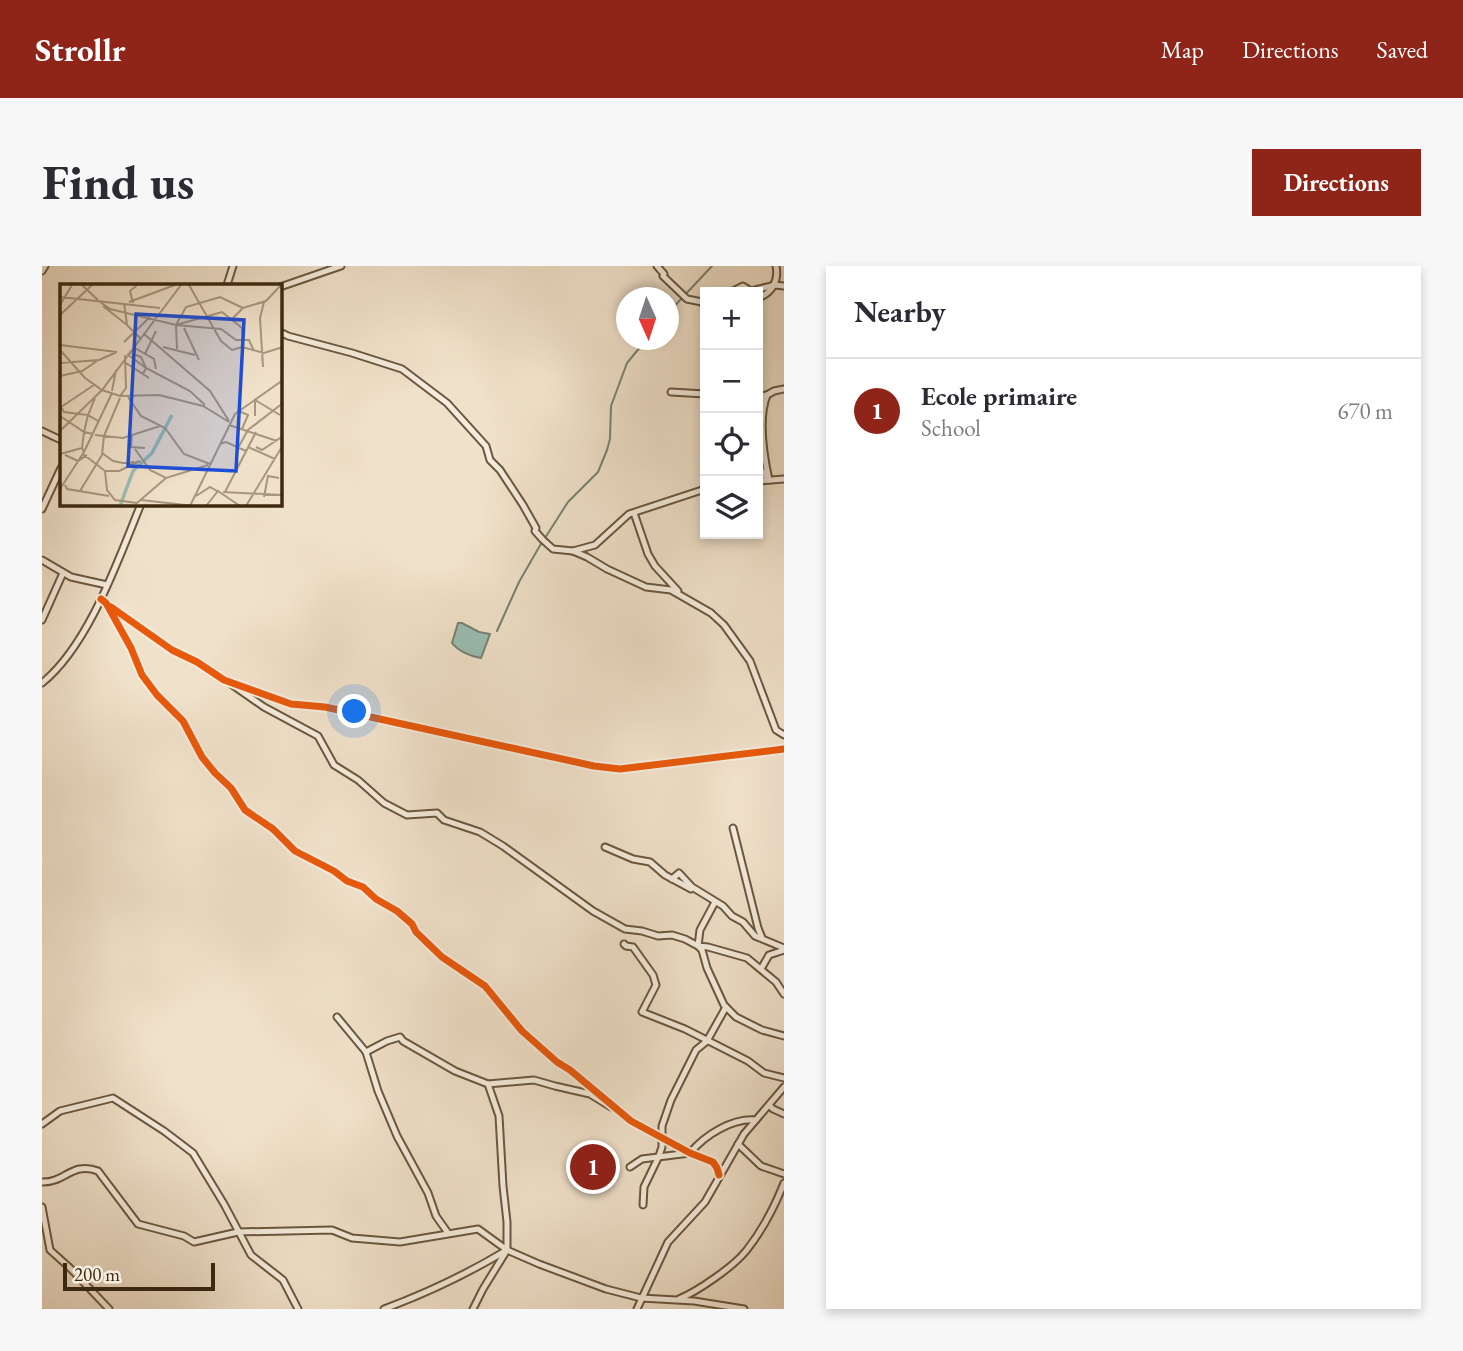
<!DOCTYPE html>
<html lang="en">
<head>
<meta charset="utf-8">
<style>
	:root { --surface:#fff; --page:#f7f7f7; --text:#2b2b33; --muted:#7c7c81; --line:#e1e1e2; --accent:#8f2418 }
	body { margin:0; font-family:"EB Garamond",serif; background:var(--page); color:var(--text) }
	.controls { position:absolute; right:21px; top:21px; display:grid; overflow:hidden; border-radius:0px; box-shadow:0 4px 10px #0003 }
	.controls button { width:63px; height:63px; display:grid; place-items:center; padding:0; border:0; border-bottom:2px solid var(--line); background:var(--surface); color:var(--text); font:35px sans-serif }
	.compass { position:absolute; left:574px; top:21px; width:63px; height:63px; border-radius:50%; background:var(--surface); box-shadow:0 4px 10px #0003; rotate:177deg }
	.scale { position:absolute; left:21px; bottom:18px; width:152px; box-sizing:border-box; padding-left:7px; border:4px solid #3d290f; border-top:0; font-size:19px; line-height:24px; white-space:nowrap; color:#3d290f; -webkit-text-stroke:5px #f5ecdd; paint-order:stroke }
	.you { position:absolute; left:313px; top:446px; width:24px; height:24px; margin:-18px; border:5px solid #fff; border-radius:50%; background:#1a73e8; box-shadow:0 0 0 10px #1a73e833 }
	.badge { display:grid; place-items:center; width:46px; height:46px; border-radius:50%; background:var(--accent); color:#fff; font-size:23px; font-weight:700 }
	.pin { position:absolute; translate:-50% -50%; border:4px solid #fff; box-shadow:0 2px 7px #0006 }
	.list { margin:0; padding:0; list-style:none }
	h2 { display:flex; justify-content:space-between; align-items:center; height:91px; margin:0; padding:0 28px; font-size:30px }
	h2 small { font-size:23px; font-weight:400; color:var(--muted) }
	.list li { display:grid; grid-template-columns:46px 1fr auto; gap:21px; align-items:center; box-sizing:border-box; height:105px; padding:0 28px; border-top:2px solid var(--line) }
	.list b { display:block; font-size:26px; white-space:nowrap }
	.list p { margin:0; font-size:23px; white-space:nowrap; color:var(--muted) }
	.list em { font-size:23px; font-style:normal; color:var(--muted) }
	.icon { flex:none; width:38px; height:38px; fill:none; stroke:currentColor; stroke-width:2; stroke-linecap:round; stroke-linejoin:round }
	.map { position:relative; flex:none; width:742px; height:1043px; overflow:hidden; border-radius:0px }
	header { display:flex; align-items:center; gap:42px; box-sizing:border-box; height:98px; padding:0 35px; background:var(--accent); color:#fff }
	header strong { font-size:33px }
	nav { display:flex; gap:38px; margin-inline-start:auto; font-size:24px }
	.intro { display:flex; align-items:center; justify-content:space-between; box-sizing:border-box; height:168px; padding:0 42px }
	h1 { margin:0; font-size:49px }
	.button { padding:18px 32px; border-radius:0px; background:var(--accent); color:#fff; font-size:24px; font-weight:700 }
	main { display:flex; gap:42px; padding:0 42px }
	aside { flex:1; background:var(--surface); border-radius:0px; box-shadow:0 4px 10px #0003 }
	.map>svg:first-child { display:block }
	.water { fill:#9abeb4; stroke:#758272; stroke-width:2 }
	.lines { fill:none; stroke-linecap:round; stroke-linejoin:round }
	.stream { stroke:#758272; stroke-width:2 }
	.minor-casing { stroke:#6a573e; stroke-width:9 }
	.minor { stroke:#f5ecdd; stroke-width:5 }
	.cycleway-casing { stroke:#f5ecdd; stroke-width:11 }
	.cycleway { stroke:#e8590c; stroke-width:7 }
	.inset-river { fill:none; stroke:#9abeb4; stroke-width:3.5 }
	.inset-road { fill:none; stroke:#a8977f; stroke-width:2 }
	.view { fill:#1d4ed8; fill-opacity:0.15; stroke:#1d4ed8; stroke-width:3.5 }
	.inset-edge { fill:none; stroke:#3d290f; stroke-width:3.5 }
</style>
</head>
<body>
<header>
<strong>Strollr</strong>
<nav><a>Map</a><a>Directions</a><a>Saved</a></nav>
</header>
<div class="intro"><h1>Find us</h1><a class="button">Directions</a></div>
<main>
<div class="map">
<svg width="742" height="1043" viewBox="0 0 742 1043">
	<rect width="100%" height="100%" fill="#f0e1ca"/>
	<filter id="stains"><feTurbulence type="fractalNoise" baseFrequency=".00286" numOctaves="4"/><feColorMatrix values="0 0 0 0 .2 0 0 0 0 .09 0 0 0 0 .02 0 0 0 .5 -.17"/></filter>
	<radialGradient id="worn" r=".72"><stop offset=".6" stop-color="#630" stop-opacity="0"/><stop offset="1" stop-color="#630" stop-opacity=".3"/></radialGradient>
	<!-- water -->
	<path class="water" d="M416 357H420L437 366 448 368 439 392C430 391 416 385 410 377Z"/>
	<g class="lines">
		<!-- stream -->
		<g class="stream">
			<path d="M626 47 670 0"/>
			<path d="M503 272 526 236 556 206 565 184 568 173 569 140 585 97 604 74"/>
			<path d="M455 365 477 316 500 276"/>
		</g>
		<!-- minor casing -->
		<g class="minor-casing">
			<g id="minor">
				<path d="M615 0 622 8 621 10 645 33 660 36 663 41"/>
				<path d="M0 5 3 0"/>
				<path d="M185 19 191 0"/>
				<path d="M238 21 299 0"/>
				<path d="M689 26 701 20 709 25 733 19 742 20"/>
				<path d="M716 32C730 27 737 15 734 0"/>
				<path d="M238 66 246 70 310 87 360 103 405 137 444 180 448 194 458 204 481 239 494 262 493 265 501 274 511 283 531 285 545 291 565 303 604 321 629 324 669 347 682 359 708 395 734 464 742 469"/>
				<path d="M629 126 663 128"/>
				<path d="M716 128 718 130 725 129C716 152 722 191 727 214"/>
				<path d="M725 129 732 125 742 123"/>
				<path d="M0 165 19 174"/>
				<path d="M716 199 725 212"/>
				<path d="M716 215 742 213"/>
				<path d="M0 243 19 202"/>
				<path d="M592 247 606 288 613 300 636 325"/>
				<path d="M531 285 553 279 587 248 663 223"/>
				<path d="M0 294 29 311 65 319"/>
				<path d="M59 333 64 337 89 382 100 409 115 429 141 455 160 491 173 507 189 522 203 544 231 563 253 585 292 605 305 615 321 621 334 633 355 645 370 658 374 666 400 691 443 720 480 765 515 796 528 804 589 855 648 887 671 896 675 902 677 909"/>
				<path d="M66 339 130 384 155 396 182 414 249 438 283 441 552 500 578 503 742 483"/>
				<path d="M0 354 21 307"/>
				<path d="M0 417C47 379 76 294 99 238"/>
				<path d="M189 418 222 441 276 470 292 499 316 514 342 537 365 549 395 547 402 554 438 566 461 580 551 645 583 663 600 665 616 670 630 669 643 673 656 680 660 684 665 702 682 739 694 751 720 764 742 770"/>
				<path d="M691 562 716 662 720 672"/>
				<path d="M563 581 591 593 608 596 623 609 649 623"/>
				<path d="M630 613 637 607 650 621 681 640 690 650 701 656 713 670 742 682"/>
				<path d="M673 636 658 664 656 680 666 681 705 692 734 716 742 728"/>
				<path d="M582 678 584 680 591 681 611 709 614 719 600 746 643 763 706 795 722 807 742 812"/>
				<path d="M719 703 727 689 742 684"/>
				<path d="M295 751 324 786 336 825 355 870 386 927 394 950 406 967"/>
				<path d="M324 786 345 775 358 771 361 775 413 805 446 818 492 814 513 820 548 828 569 841"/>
				<path d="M727 839 731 843 742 848"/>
				<path d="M0 858 18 845 71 832 122 865 151 887 182 938 209 989 241 1014 256 1043"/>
				<path d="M696 878 719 900 742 908"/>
				<path d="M588 901 600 893 648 887C663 869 690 852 714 854"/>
				<path d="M0 916C23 917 30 895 56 905L96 958 142 970 152 976 196 966 290 964 310 972 358 976 436 963 465 984"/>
				<path d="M601 939 602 921 617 890 620 881V860L629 834 654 784 665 775 684 741"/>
				<path d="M0 941 8 984 28 1002 67 1043"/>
				<path d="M637 1033C656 1025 691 1001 704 985 719 966 733 940 742 917"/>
				<path d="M342 1043C385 1027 425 1008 465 984L497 998 564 1023 599 1032 652 1035 702 1043"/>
				<path d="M431 1043 441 1023 465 984V956L461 920 457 850 446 818"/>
				<path d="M595 1043 626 976 663 936 702 868 742 821"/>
			</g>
		</g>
		<!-- minor -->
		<use href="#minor" class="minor"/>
		<!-- cycleway casing -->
		<g class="cycleway-casing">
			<g id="cycleway">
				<path d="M59 333 64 337 89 382 100 409 115 429 141 455 160 491 173 507 189 522 203 544 231 563 253 585 292 605 305 615 321 621 334 633 355 645 370 658 374 666 400 691 443 720 480 765 515 796 528 804 589 855 648 887 671 896 675 902 677 909"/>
				<path d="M69 341 130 384 155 396 182 414 249 438 283 441 552 500 578 503 742 483"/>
			</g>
		</g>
		<!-- cycleway -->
		<use href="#cycleway" class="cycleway"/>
	</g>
	<!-- overview -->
	<g transform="translate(18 18)">
		<rect width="222" height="222" fill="#f0e1ca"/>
		<path class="inset-river" d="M60 222 73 187 92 169 112 131"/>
		<path class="inset-road" d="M22 1 38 16M129 1 161 57 172 66 182 63 204 69 223 63M0 13 100 24M40 18 50 25 116 41 162 28 182 44 183 55M69 18 115 1M64 19 67 41 81 55M73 19 70 7 77 1M0 21 12 1M43 22 67 41M0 31 32 1M173 34 183 24 206 17 221 1M116 41 161 45 176 56H189L194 67M124 44 139 76M84 50 150 107 169 137M64 58 90 33M0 61 57 68M73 63 94 75 96 85M103 63 135 71M117 65 116 41 126 23 160 13 183 24M0 66 25 94 42 106 60 112 99 111 143 122 169 138M69 68 81 73 86 84 130 107 145 121M67 70 86 84 83 90M85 70 96 47M0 79 39 76 57 68M66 79 89 94M203 83 200 34 204 18M0 92 22 87 37 77M52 107 56 86M60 112 66 104 65 71M68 113 81 132 105 144 124 170 150 180M35 114 28 131 38 137M1 123 4 128 28 131 24 148 33 150M1 123 34 101M179 127 188 131 182 145M0 132 24 148 22 164M195 132V116L220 131M169 141 217 157M0 147 42 106 121 1M35 151 63 154 100 142M72 151 71 163 85 164M160 160 166 158 186 167M188 163 215 175M196 163 202 166 223 152M178 164 188 146 223 119M75 165 90 186 106 194 148 181M24 168 52 109M42 169 53 177 63 179H70L73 178 74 179 80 177 59 187H45M0 170 22 164 24 168 0 205M23 170 45 187 47 206 55 216 77 219 106 194M5 171 18 177 27 171M5 201 7 205 49 212M20 207 42 171 44 152 60 114M163 208 223 211M165 208 196 148M136 212 150 203 157 207M204 213 208 192 219 194M81 216 134 222M130 222 175 130 223 96M146 222 158 207 180 222M186 222 223 161"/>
		<path class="view" d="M76 30 184 36 176 187 68 182Z"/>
		<rect width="222" height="222" class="inset-edge"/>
	</g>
	<rect width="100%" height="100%" filter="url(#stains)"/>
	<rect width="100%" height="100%" fill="url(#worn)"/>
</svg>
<div class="controls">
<button>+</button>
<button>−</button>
<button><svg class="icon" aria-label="locate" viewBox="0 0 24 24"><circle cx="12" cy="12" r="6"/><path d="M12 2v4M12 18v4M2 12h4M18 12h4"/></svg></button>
<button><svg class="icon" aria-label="layers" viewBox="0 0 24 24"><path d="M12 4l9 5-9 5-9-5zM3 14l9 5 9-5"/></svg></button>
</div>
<svg class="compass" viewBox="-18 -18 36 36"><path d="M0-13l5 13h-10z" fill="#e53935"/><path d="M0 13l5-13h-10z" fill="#7c7c81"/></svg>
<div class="scale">200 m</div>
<div class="you"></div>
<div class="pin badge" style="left:551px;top:901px">1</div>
</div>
<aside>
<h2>Nearby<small></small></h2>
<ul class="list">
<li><span class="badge">1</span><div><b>Ecole primaire</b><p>School</p></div><em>670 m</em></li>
</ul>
</aside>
</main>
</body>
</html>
